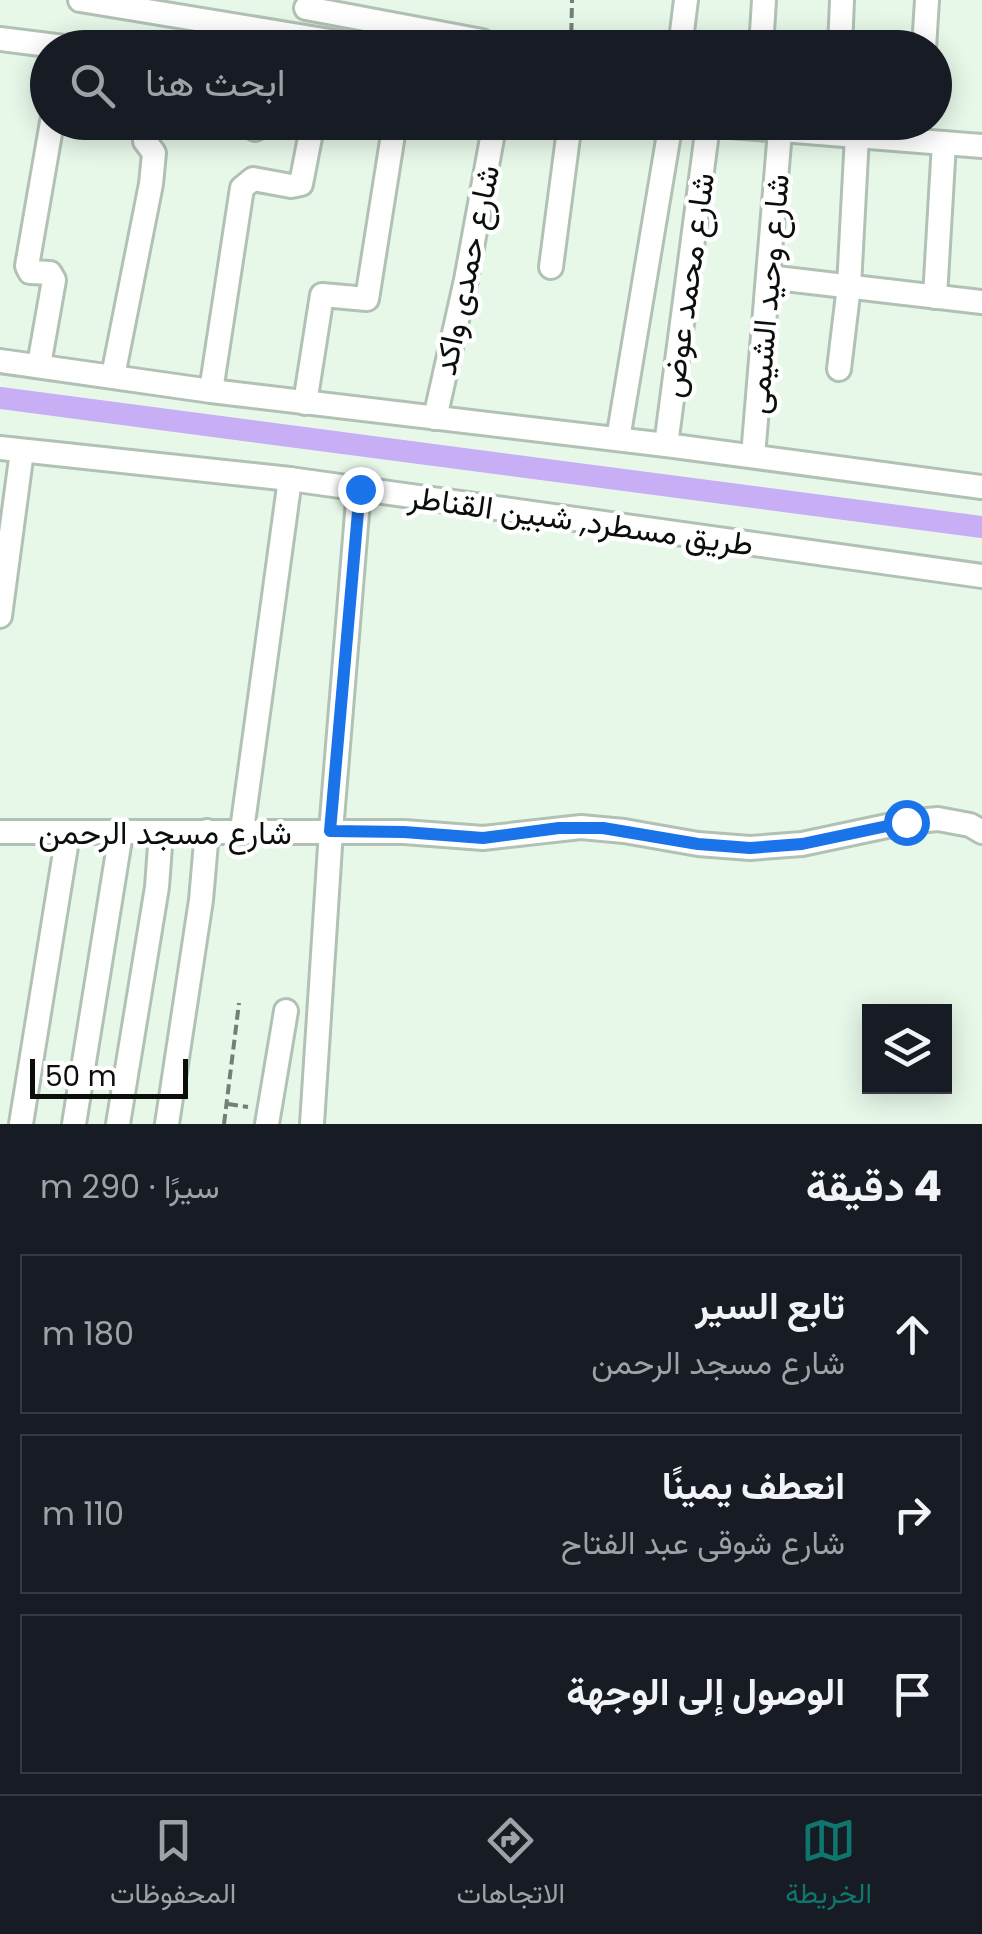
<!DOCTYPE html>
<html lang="ar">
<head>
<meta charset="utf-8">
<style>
	:root { --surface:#171b24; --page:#242831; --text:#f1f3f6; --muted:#9ea1a6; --line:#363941; --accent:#0f766e }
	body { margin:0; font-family:Poppins,Vazirmatn,sans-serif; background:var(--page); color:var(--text); direction:rtl }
	.controls { position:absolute; right:30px; bottom:30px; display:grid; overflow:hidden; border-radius:0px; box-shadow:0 5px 25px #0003 }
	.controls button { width:90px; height:90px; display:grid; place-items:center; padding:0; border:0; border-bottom:2px solid var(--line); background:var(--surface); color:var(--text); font:50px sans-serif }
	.scale { position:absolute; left:30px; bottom:25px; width:158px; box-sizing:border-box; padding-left:10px; border:5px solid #0a0f0b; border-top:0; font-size:28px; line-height:35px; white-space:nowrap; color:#0a0f0b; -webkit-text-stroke:8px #fff; paint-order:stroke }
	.stop { position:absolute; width:30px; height:30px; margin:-22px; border:8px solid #1a73e8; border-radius:50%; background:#fff }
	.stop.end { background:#1a73e8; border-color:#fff; box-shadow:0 2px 10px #0008 }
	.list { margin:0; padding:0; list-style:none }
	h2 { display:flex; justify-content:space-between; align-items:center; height:130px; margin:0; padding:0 40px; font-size:42px }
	h2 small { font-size:32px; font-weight:400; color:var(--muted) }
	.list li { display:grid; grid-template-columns:65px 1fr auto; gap:30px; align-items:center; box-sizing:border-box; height:160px; margin:0 20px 20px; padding:0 20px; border:2px solid var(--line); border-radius:0px }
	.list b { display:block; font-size:38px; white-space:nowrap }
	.list p { margin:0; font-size:32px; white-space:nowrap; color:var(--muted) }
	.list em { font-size:32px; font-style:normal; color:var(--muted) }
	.icon { flex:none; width:55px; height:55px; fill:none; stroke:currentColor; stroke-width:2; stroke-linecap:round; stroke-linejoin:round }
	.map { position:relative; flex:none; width:982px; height:1124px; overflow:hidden; direction:ltr }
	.search { position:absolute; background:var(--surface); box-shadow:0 5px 25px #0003; left:30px; right:30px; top:30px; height:110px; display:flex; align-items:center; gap:25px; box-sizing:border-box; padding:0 35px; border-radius:55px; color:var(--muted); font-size:38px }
	.sheet { height:670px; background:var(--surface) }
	nav { display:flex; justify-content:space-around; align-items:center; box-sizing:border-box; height:140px; border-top:2px solid var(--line); background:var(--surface); font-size:28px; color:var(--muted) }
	nav a { display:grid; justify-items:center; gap:5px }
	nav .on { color:var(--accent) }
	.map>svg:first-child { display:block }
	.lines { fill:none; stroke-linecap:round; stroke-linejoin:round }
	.canal { stroke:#c8aef5; stroke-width:22 }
	.minor-casing { stroke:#b1c1b4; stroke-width:28 }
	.path { stroke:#747f75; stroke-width:4; stroke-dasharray:10 5; stroke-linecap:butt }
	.minor { stroke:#fff; stroke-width:22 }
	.route { stroke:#1a73e8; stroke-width:12 }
	.labels { text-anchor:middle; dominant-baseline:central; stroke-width:9; stroke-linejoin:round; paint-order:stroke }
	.street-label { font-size:32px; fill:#0a0f0b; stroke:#fff }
</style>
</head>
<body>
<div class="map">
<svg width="982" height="1124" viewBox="0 0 982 1124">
	<rect width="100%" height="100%" fill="#e7f8e9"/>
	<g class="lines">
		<!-- canal -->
		<path class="canal" d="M0 398 982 527"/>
		<!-- minor casing -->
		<g class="minor-casing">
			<g id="minor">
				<path d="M80 0 342 43"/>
				<path d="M306 8 482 41"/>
				<path d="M0 39 72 48"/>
				<path d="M680 48 686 0"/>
				<path d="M761 48 764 0"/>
				<path d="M840 48 842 0"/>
				<path d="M924 48 927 0"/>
				<path d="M196 122 210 126 220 122"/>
				<path d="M681 122 982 146"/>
				<path d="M255 129 258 122"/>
				<path d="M551 267 570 122"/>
				<path d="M768 277 982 302"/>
				<path d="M935 297 944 143"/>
				<path d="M0 361 211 391 666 445 982 487"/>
				<path d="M39 365 54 280 50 273 30 272 27 266 52 122"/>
				<path d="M839 369 849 286 857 136"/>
				<path d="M113 376 151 184 154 153 145 141 148 122"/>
				<path d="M211 391 242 188 253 179 291 186 301 184 313 122"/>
				<path d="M305 403 322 295 367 299 395 122"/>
				<path d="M435 418 466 280 495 122"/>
				<path d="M618 439 671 122"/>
				<path d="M666 445 708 125"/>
				<path d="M0 448 290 479 982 576"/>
				<path d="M753 456 780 131"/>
				<path d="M0 616 22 451"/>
				<path d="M242 830 290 479"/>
				<path d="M0 832H404L483 838 581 827 624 831 698 844 750 848 802 844 906 822 938 819 970 825 982 832"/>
				<path d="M21 1124 68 834"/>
				<path d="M74 1124 121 833"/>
				<path d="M118 1124 157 887 161 832"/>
				<path d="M167 1124 201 900 207 831"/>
				<path d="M267 1124 286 1011"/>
				<path d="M312 1124 331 831 359 489"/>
			</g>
		</g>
		<!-- path -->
		<g class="path">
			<path d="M571 48 572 0"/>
			<path d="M228 1104 248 1107"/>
			<path d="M224 1124 239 1003"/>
		</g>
		<!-- minor -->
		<use href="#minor" class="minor"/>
	</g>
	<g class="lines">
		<!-- route -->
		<path class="route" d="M360 489 330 831 404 832 483 838 559 828H603L698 844 750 848 802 844 906 822"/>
	</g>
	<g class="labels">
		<!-- street labels -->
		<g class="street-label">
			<text transform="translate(466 270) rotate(-78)">شارع حمدى واكد</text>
			<text transform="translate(687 285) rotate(-82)">شارع محمد عوض</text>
			<text transform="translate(767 294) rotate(-85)">شارع وحيد الشيمى</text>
			<text transform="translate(581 520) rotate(8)">طريق مسطرد, شبين القناطر</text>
			<text x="165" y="832">شارع مسجد الرحمن</text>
		</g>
	</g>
</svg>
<div class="controls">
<button><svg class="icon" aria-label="layers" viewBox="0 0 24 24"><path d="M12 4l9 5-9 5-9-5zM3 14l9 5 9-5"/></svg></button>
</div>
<div class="scale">50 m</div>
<div class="stop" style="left:906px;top:822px"></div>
<div class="stop end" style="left:360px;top:489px"></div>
<div class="search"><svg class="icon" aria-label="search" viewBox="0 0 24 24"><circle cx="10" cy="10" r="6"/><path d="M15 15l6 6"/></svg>ابحث هنا</div>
</div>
<section class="sheet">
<h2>4 دقيقة<small>سيرًا · 290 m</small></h2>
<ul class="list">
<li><svg class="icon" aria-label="ahead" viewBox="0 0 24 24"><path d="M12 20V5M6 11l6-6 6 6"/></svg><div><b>تابع السير</b><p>شارع مسجد الرحمن</p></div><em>180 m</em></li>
<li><svg class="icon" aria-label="right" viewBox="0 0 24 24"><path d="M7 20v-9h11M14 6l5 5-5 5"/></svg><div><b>انعطف يمينًا</b><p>شارع شوقى عبد الفتاح</p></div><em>110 m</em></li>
<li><svg class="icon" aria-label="arrive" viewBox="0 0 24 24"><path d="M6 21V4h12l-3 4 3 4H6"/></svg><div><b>الوصول إلى الوجهة</b></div></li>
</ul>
</section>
<nav>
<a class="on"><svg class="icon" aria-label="map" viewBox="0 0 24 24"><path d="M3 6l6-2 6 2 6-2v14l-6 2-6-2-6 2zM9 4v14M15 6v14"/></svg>الخريطة</a>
<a><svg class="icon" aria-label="directions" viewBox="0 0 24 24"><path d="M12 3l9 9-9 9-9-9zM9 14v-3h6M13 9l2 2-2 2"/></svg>الاتجاهات</a>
<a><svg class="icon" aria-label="saved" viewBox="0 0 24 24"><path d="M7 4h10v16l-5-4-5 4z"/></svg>المحفوظات</a>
</nav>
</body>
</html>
